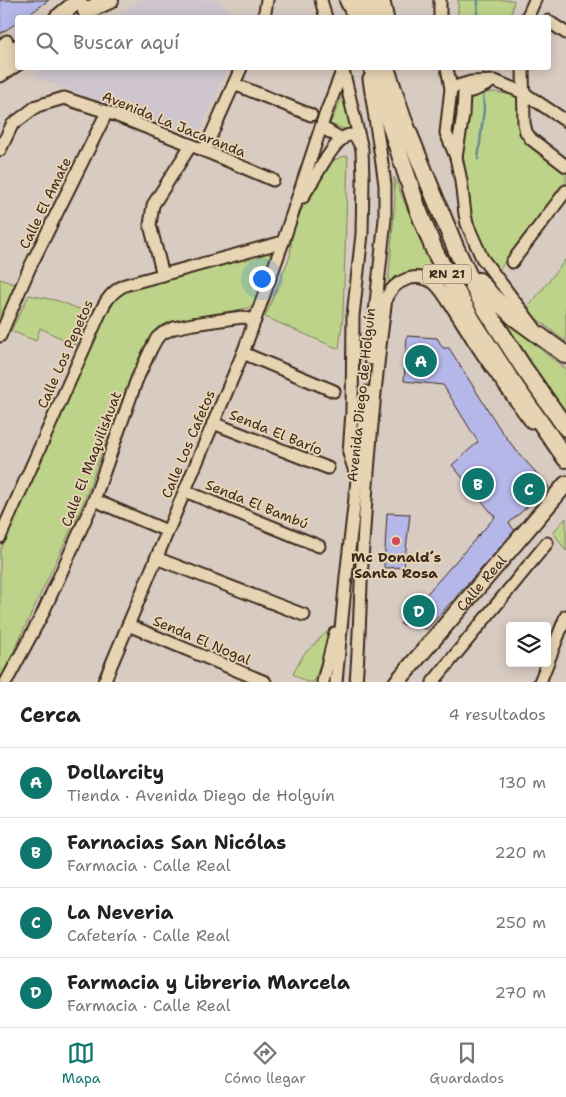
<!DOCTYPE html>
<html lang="es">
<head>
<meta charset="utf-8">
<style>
	:root { --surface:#fff; --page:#f2f2f2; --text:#222; --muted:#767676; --line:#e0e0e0; --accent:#0f766e }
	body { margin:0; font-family:"Shantell Sans",sans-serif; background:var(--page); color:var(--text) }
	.controls { position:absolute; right:15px; bottom:15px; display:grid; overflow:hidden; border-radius:5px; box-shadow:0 2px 12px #0003 }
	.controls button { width:45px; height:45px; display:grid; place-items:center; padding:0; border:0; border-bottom:1px solid var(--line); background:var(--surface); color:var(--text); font:25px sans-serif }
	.you { position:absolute; left:261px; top:278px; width:18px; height:18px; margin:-12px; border:4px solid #fff; border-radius:50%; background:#1a73e8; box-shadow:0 0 0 8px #1a73e833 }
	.badge { display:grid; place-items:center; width:32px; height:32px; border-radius:50%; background:var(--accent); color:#fff; font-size:16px; font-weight:700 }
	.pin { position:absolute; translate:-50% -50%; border:2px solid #fff; box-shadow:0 1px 5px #0006 }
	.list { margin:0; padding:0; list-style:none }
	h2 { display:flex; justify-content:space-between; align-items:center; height:65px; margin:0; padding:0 20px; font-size:21px }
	h2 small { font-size:16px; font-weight:400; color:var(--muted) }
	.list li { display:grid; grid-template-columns:32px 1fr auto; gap:15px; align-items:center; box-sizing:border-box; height:70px; padding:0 20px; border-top:1px solid var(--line) }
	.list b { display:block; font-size:19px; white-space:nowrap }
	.list p { margin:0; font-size:16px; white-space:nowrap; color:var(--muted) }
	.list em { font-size:16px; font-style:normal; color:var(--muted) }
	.icon { flex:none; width:28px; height:28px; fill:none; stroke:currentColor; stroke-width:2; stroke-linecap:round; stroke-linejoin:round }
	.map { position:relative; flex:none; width:566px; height:682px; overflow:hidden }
	.search { position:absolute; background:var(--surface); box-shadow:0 2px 12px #0003; left:15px; right:15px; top:15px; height:55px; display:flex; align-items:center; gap:12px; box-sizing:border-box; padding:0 18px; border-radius:5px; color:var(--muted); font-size:19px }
	.sheet { height:345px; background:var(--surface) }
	nav { display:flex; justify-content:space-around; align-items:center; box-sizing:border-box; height:70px; border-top:1px solid var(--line); background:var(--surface); font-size:14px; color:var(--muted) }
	nav a { display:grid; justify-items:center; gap:2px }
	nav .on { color:var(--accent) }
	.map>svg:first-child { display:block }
	.built { fill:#cec5ce }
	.green { fill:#bdd389; stroke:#7c7e54 }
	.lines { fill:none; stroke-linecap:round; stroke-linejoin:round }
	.stream { stroke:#658c92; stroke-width:2.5 }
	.building { fill:#b5b7e9; stroke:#3b2a1e }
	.minor-casing { stroke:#3b2a1e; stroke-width:15 }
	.major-casing { stroke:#3b2a1e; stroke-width:19 }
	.highway-casing { stroke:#3b2a1e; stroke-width:20 }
	.minor { stroke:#e7d4b2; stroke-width:11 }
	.major { stroke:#e7d4b2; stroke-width:15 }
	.highway { stroke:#e7d4b2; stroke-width:16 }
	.poi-dot { fill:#d1495b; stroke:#e7d4b2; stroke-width:2 }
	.labels { text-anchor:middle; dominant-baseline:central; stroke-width:4; stroke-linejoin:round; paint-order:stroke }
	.shield { fill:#e7d4b2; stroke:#6f5d4a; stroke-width:1 }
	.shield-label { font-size:12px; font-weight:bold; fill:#3b2a1e }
	.street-label { font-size:14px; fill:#3b2a1e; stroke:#e7d4b2 }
	.poi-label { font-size:14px; font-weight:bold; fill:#3b2a1e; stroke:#e7d4b2 }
</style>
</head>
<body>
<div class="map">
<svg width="566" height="682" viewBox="0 0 566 682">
	<rect width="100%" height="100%" fill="#d8cbc2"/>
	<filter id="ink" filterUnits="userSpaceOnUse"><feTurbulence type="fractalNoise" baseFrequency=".02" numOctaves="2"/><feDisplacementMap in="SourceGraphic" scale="10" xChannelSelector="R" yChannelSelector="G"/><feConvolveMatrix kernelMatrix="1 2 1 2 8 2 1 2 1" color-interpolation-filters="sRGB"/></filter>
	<g filter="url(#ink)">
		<!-- built -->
		<g class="built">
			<path d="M140 0H220L232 17H116Z"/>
			<path d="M46 68H227L196 140 38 78 36 75Z"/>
		</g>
		<!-- green -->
		<g class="green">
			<path d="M458 0H514L511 17 458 18Z"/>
			<path d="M344 92 352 128 347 130 330 124Z"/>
			<path d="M494 92 520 96 522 136 566 171V183L495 275 471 224 462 159 469 118 468 96Z"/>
			<path d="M348 156 343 315 339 349 265 317 290 256 292 237 298 216 329 163 341 157Z"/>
			<path d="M394 177 435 275C411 267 406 274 388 288L395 199Z"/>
			<path d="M262 252 268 253 272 256 254 307 172 321 157 328 150 336 102 452 83 504 0 680V551L107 309 120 293Z"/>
			<path d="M566 259V342L526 310Z"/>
			<path d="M0 279 17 285 0 324Z"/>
			<path d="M29 295 59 301 89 313 75 345 40 328 36 341 11 331Z"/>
			<path d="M496 313 506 317 546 354 566 369V412L522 353Z"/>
			<path d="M566 518V551L553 532Z"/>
			<path d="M334 625 314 682H306L293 674 304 654Z"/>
		</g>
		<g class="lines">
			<!-- stream -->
			<g class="stream">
				<path d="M477 18 478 0"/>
				<path d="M482 68 483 79"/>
				<path d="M478 159 484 109 483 91"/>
			</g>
		</g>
		<!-- building -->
		<g class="building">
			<path d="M0 0H49L24 18H18V22L0 34Z"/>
			<path d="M407 336 437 338 443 348H449L500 429 515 449 549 487 509 523 515 531 427 629 400 624 495 517 452 465 478 442 443 385 404 381Z"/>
			<path d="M387 513 410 514 404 567 384 568Z"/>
		</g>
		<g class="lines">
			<!-- minor casing -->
			<g class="minor-casing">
				<g id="minor">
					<path d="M321 0 326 18"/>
					<path d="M440 0V18"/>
					<path d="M264 18 267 0"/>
					<path d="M527 18 535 0"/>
					<path d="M548 21 566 33"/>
					<path d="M0 47 7 41"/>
					<path d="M447 68 451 88"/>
					<path d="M523 68 524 123 526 132 531 139 566 166"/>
					<path d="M343 70 362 149 363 179 362 234 353 316 352 412 349 453 356 475"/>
					<path d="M369 79 383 170 385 185V219L370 359"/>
					<path d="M234 84 311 115"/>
					<path d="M321 127 342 139"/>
					<path d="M0 150 12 125 37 106 64 98 107 112 191 145 273 180"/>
					<path d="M204 151 241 68"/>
					<path d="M456 157 463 115 464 93 475 90 488 84"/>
					<path d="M303 197C308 188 314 179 319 170 326 159 349 116 360 145"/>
					<path d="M512 262 566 191"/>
					<path d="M163 275 150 225 153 205 191 145"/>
					<path d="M534 327 482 258 467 224 465 214 461 181 456 157 446 133 451 88 471 82 495 81 524 93 566 121"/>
					<path d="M0 336 29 269 107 112"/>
					<path d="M243 353 334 391"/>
					<path d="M213 423 328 468"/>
					<path d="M185 491 319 546"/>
					<path d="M94 500 167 531"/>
					<path d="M0 537 96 322C103 306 108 293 125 285L283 242"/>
					<path d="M156 558 304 615"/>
					<path d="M128 625 265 682"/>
					<path d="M6 682 42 615 94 500 137 379 151 349 157 338 163 333 174 328 193 324 242 317 255 320"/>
					<path d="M104 682 243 353 283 242 324 118 343 69"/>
					<path d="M323 682 335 633"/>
					<path d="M336 682 346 577 367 392"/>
					<path d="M356 682C360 636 360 591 363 545 368 462 375 380 386 298 395 280 416 271 434 283 440 288 444 295 448 301 457 314 465 327 473 340 491 368 511 395 531 422"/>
					<path d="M433 682 547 543"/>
					<path d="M540 682 566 616"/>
				</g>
			</g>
			<!-- major casing -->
			<g class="major-casing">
				<g id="major">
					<path d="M57 18 79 0"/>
					<path d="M0 59 18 47"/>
					<path d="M0 74 18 62"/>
					<path id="s1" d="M397 682 566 484"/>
				</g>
			</g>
			<!-- highway casing -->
			<g class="highway-casing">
				<g id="highway">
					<path d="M348 0 356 16"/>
					<path d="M365 0 370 18"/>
					<path d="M381 0 385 18"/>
					<path d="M86 11 110 0"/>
					<path d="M372 68 417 207 435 252 472 320 510 379 566 459"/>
					<path d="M386 68 403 119 430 186 456 249 478 295 487 311 523 367 566 428"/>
					<path d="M479 281 491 295 514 317 566 355"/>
				</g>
			</g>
			<!-- minor -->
			<use href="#minor" class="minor"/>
			<!-- major -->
			<use href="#major" class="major"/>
			<!-- highway -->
			<use href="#highway" class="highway"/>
		</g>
	</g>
	<!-- markers -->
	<circle class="poi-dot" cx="396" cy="541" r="5"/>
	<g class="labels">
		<!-- shield labels -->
		<rect class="shield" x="423" y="264.5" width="48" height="19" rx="4"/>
		<g class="shield-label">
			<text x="447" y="274">RN 21</text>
		</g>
		<!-- street labels -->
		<g class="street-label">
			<text transform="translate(174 124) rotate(22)">Avenida La Jacaranda</text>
			<text transform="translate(45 203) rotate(-64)">Calle El Amate</text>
			<text transform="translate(65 354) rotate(-66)">Calle Los Pepetos</text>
			<text transform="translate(361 395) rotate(-84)">Avenida Diego de Holguín</text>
			<text transform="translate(276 432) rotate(22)">Senda El Barío</text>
			<text transform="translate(188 444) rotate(-67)">Calle Los Cafetos</text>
			<text transform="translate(91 459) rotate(-69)">Calle El Maquilishuat</text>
			<text transform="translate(257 504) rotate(22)">Senda El Bambú</text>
			<text stroke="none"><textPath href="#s1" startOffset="130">Calle Real</textPath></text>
			<text transform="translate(202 640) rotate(23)">Senda El Nogal</text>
		</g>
		<!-- poi labels -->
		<g class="poi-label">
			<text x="396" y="557">Mc Donald´s<tspan x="396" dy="16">Santa Rosa</tspan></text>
		</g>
	</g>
</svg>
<div class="controls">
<button><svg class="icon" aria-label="layers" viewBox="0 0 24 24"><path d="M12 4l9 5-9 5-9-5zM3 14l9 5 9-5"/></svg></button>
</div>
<div class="you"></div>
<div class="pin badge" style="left:421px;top:361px">A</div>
<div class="pin badge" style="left:478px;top:484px">B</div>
<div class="pin badge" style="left:529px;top:489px">C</div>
<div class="pin badge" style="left:419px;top:611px">D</div>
<div class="search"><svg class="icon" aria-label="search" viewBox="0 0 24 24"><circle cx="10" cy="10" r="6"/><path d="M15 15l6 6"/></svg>Buscar aquí</div>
</div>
<section class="sheet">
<h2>Cerca<small>4 resultados</small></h2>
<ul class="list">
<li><span class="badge">A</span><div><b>Dollarcity</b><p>Tienda · Avenida Diego de Holguín</p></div><em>130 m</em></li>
<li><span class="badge">B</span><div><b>Farnacias San Nicólas</b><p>Farmacia · Calle Real</p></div><em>220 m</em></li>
<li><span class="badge">C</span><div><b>La Neveria</b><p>Cafetería · Calle Real</p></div><em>250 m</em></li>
<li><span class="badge">D</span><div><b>Farmacia y Libreria Marcela</b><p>Farmacia · Calle Real</p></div><em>270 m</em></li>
</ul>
</section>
<nav>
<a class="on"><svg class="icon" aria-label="map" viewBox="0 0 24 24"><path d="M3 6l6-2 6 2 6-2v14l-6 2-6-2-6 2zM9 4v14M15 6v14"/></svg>Mapa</a>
<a><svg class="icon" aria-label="directions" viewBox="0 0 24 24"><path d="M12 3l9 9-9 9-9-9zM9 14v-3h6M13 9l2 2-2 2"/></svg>Cómo llegar</a>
<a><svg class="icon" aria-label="saved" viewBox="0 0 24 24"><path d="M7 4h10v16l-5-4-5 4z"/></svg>Guardados</a>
</nav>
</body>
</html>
